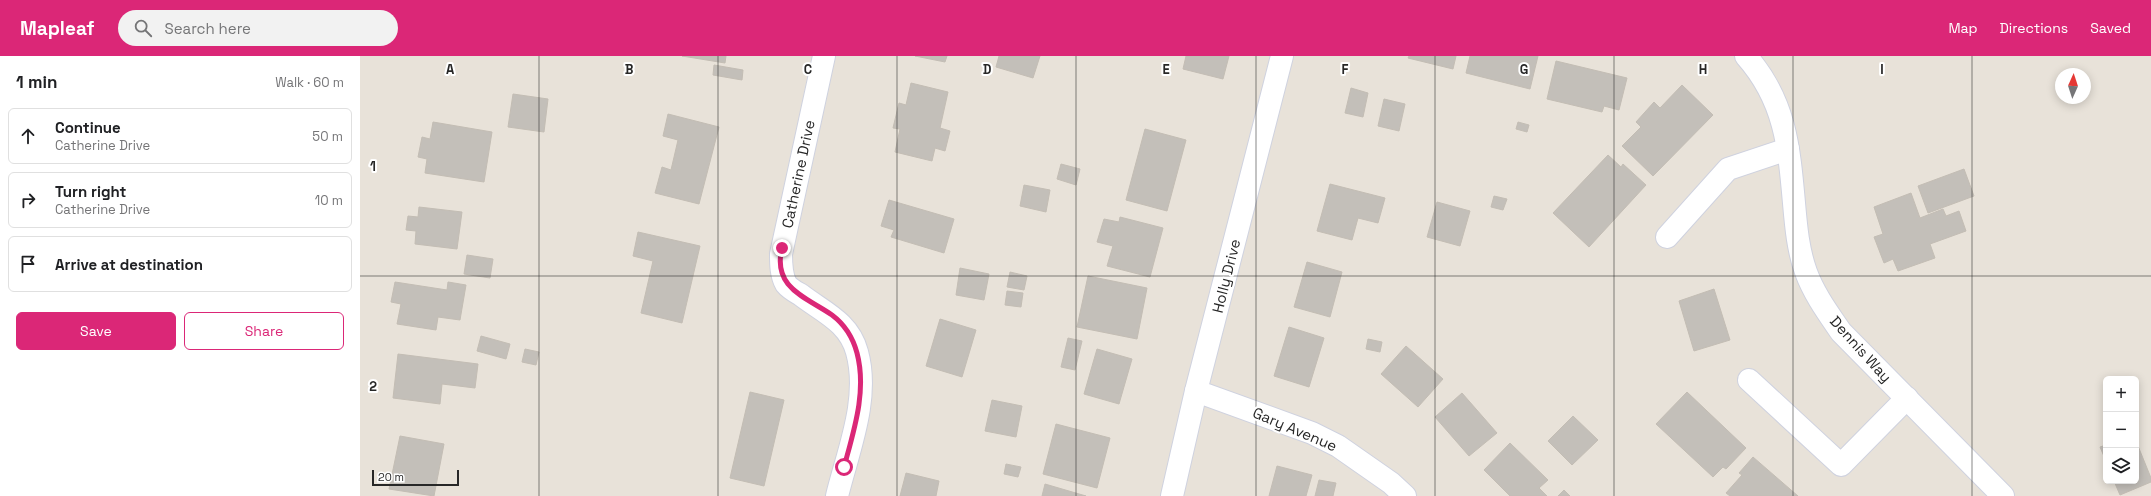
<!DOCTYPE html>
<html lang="en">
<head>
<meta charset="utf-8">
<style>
	:root { --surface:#fff; --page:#f2f2f2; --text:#202124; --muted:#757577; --line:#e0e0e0; --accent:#db2777 }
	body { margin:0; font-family:"Space Grotesk",sans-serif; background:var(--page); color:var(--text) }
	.controls { position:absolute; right:12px; bottom:12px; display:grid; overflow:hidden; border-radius:6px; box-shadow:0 2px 10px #0003 }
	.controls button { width:36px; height:36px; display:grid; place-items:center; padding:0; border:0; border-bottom:1px solid var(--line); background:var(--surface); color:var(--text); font:20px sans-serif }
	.compass { position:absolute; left:1695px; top:12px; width:36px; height:36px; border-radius:50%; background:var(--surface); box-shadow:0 2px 10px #0003; rotate:3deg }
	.scale { position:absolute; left:12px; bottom:10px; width:87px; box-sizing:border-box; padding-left:4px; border:2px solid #272727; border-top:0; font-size:11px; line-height:14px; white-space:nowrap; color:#272727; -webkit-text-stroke:3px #fff; paint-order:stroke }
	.stop { position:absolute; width:12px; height:12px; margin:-9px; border:3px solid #db2777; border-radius:50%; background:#fff }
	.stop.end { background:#db2777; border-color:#fff; box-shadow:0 1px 4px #0008 }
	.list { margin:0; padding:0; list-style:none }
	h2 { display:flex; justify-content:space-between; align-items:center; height:52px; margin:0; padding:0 16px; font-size:17px }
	h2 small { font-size:13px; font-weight:400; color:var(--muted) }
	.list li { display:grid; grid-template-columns:26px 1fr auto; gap:12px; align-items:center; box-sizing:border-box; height:56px; margin:0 8px 8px; padding:0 8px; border:1px solid var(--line); border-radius:6px }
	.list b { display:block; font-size:15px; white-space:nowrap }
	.list p { margin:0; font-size:13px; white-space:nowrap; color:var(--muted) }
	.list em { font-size:13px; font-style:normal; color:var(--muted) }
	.actions { display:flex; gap:8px; padding:12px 16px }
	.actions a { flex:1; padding:9px 0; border:1px solid var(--accent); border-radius:6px; text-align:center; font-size:14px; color:var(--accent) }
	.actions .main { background:var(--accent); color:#fff }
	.icon { flex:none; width:22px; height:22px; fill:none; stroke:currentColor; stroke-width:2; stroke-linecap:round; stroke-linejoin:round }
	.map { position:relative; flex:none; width:1791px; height:440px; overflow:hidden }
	header { display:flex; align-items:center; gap:24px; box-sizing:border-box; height:56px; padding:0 20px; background:var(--accent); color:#fff }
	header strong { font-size:19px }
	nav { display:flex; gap:22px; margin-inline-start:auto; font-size:14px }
	.search { width:280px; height:36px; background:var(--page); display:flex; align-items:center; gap:10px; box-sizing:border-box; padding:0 14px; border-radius:22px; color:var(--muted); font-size:15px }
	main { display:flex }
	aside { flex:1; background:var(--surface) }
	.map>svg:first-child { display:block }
	.building { fill:#c3bfb9; stroke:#c3bdb4 }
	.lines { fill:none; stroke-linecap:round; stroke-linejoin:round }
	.minor-casing { stroke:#cfd2df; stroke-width:24 }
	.minor { stroke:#fff; stroke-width:22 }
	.route { stroke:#db2777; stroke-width:5 }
	.grid { fill:none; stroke:#272727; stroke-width:1; stroke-opacity:0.55 }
	.labels { text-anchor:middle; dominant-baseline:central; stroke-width:4; stroke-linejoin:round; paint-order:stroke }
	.street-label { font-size:15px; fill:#272727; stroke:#fff }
	.grid-label { font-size:13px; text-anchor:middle; font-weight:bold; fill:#272727; stroke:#fff; stroke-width:4; stroke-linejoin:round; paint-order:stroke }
</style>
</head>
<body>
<header>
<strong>Mapleaf</strong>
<div class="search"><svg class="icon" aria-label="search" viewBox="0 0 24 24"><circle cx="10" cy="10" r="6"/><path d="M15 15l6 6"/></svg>Search here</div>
<nav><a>Map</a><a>Directions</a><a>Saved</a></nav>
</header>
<main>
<aside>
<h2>1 min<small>Walk · 60 m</small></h2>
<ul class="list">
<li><svg class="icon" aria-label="ahead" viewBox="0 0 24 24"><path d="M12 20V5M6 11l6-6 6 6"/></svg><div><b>Continue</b><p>Catherine Drive</p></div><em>50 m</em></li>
<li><svg class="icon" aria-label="right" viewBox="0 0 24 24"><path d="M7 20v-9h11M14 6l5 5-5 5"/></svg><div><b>Turn right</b><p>Catherine Drive</p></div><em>10 m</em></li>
<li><svg class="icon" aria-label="arrive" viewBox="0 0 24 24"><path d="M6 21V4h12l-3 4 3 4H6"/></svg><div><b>Arrive at destination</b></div></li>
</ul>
<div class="actions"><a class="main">Save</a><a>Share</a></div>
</aside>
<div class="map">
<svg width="1791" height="440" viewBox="0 0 1791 440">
	<rect width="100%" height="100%" fill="#e8e2d9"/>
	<!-- building -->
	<g class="building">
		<path d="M322 0H366L365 7Z"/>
		<path d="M555 0H587L585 6Z"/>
		<path d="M639 0H680L673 22 636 11Z"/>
		<path d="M826 0H869L863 23 823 13Z"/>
		<path d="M1049 0H1096L1093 13 1048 2Z"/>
		<path d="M1110 0H1178L1170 33 1106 17Z"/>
		<path d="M1196 5 1267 22 1259 54 1244 50 1242 56 1187 43Z"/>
		<path d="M354 9 383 14 382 24 353 19Z"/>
		<path d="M551 27 588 36 580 72 590 75 585 95 575 92 572 105 535 96 540 73 533 72 539 47 546 49Z"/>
		<path d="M1322 29 1353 59 1293 120 1262 90 1281 71 1276 66 1294 46 1300 52Z"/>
		<path d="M991 32 1008 37 1003 61 985 57Z"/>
		<path d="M153 38 188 43 184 76 148 71Z"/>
		<path d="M1024 43 1045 48 1039 75 1018 70Z"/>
		<path d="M308 58 359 71 339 148 295 137 302 111 311 114 318 84 303 80Z"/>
		<path d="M73 66 132 76 124 126 65 117 67 103 58 101 62 81 70 83Z"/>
		<path d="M1158 66 1169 69 1167 76 1156 73Z"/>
		<path d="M785 73 826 84 807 155 766 144Z"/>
		<path d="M1248 99 1261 111 1263 108 1286 129 1229 191 1193 157Z"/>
		<path d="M701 108 720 113 716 129 697 123Z"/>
		<path d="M1604 113 1614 140 1568 157 1558 130Z"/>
		<path d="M970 128 1025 142 1018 167 998 162 992 184 957 175Z"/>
		<path d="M664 129 690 134 686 156 660 150Z"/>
		<path d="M1551 137 1560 162 1583 153 1586 160 1599 155 1606 175 1570 188 1575 202 1538 215 1533 203 1524 207 1514 181 1523 178 1514 151Z"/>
		<path d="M1134 140 1147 143 1143 154 1131 151Z"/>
		<path d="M529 144 594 163 584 197 531 181 534 174 521 170Z"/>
		<path d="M1077 146 1110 155 1100 190 1067 181Z"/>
		<path d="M59 151 102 156 97 193 55 188 56 175 46 174 48 160 58 161Z"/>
		<path d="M760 161 803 172 790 221 747 210 753 190 737 186 744 163 759 166Z"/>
		<path d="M278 176 340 190 322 267 281 257 293 205 273 200Z"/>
		<path d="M107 199 133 203 130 222 104 218Z"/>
		<path d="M947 206 982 216 970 261 934 251Z"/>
		<path d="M600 212 629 218 624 244 596 239Z"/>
		<path d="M650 216 667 220 664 234 647 231Z"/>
		<path d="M728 220 787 232 777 283 717 271Z"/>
		<path d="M35 226 87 234 88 226 106 229 100 264 78 261 76 274 37 268 41 248 31 246Z"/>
		<path d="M1354 233 1370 284 1334 295 1319 245Z"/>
		<path d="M647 235 663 237 661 251 645 249Z"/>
		<path d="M580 263 616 274 602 321 566 310Z"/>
		<path d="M929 271 964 282 949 331 914 320Z"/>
		<path d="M121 280 150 288 146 303 117 295Z"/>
		<path d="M708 282 722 285 715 314 701 311Z"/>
		<path d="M1008 283 1022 286 1020 296 1006 293Z"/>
		<path d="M1046 290 1083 323 1058 351 1021 318Z"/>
		<path d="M165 293 179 296 176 309 162 306Z"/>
		<path d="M737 293 772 303 759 348 724 338Z"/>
		<path d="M38 298 118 308 115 332 82 328 80 348 33 342Z"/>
		<path d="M390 336 424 344 404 430 370 422Z"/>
		<path d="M1327 336 1386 392 1366 413 1363 411 1353 421 1296 368Z"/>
		<path d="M1102 337 1137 377 1109 400 1075 361Z"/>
		<path d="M632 344 662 350 656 381 625 375Z"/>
		<path d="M1213 360 1238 384 1212 409 1188 385Z"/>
		<path d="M696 368 750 382 737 432 683 418Z"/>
		<path d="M40 380 84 388 74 440 29 433Z"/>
		<path d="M1776 385 1791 422V426L1760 439 1754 425H1776Z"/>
		<path d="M1150 387 1188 424 1179 432 1187 440H1150L1124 414Z"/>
		<path d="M1746 389V405L1740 391Z"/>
		<path d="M1393 401 1438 440H1370L1366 437 1382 419 1379 417Z"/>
		<path d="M646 408 661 411 658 421 644 418Z"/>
		<path d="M917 410 952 419 946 440H909Z"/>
		<path d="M546 417 579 425 576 440H540Z"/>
		<path d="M959 424 976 427 973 440H955Z"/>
		<path d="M685 428 726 440H682Z"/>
		<path d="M1204 434 1210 440H1198Z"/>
	</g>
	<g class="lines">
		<!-- minor casing -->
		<g class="minor-casing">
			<g id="minor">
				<path d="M464 0 421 198C421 208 421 219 426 228 430 233 436 236 441 239 463 256 489 266 497 296 510 343 488 395 477 440"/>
				<path d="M1386 0C1425 44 1429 90 1434 147 1436 170 1438 194 1446 216 1454 238 1468 257 1481 276L1643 440"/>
				<path d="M1307 181 1368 113 1428 93"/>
				<path d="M1389 324 1481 409 1547 342"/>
				<path d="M836 335 952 377 978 390 1031 427 1045 440"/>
				<path d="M812 440 836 335 922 0"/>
			</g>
		</g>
		<!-- minor -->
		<use href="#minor" class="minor"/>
	</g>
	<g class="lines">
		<!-- route -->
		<path class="route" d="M422 192C412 232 446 241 472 259 484 268 493 282 497 297 507 335 494 374 484 411"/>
	</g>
	<!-- grid -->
	<path class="grid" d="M179 0V440M358 0V440M537 0V440M716 0V440M896 0V440M1075 0V440M1254 0V440M1433 0V440M1612 0V440M0 220H1791"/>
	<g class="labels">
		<!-- street labels -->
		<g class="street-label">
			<text transform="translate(438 118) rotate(-78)">Catherine Drive</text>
			<text transform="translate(866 220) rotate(-76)">Holly Drive</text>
			<text transform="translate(1501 293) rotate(48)">Dennis Way</text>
			<text transform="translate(935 373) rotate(23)">Gary Avenue</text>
		</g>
	</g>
	<g class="grid-label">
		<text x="90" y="18">A</text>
		<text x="269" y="18">B</text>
		<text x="448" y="18">C</text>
		<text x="627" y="18">D</text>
		<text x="806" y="18">E</text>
		<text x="985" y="18">F</text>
		<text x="1164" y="18">G</text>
		<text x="1343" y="18">H</text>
		<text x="1522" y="18">I</text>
		<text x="13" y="115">1</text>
		<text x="13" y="335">2</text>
	</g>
</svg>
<div class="controls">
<button>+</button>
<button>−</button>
<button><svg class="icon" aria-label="layers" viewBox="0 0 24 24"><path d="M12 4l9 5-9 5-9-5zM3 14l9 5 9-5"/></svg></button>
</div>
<svg class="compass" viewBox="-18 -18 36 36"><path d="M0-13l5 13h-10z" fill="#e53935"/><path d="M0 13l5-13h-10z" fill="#757577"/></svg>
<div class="scale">20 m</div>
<div class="stop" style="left:484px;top:411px"></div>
<div class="stop end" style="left:422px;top:192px"></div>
</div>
</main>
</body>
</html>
